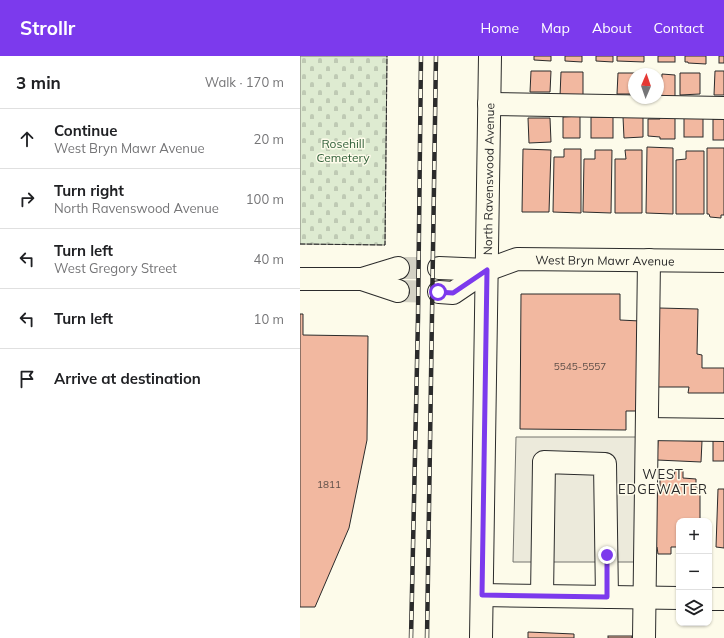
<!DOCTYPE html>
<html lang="en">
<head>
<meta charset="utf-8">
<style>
	:root { --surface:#fff; --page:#f2f2f2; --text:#202124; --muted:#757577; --line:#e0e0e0; --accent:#7c3aed }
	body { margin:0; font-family:Mulish,sans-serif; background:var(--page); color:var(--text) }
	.controls { position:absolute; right:12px; bottom:12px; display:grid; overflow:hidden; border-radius:8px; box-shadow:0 1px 3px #0004 }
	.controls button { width:36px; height:36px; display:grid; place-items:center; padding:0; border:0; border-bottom:1px solid var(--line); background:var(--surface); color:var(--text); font:20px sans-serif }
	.compass { position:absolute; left:328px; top:12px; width:36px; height:36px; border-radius:50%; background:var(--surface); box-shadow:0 1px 3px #0004; rotate:2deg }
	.stop { position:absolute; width:12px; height:12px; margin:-9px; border:3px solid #7c3aed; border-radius:50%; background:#fff }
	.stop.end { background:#7c3aed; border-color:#fff; box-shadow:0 1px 4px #0008 }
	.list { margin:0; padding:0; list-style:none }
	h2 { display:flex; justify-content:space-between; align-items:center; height:52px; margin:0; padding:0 16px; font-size:17px }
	h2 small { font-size:13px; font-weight:400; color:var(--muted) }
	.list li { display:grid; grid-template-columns:26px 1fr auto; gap:12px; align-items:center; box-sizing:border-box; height:60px; padding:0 16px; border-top:1px solid var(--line) }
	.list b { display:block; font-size:15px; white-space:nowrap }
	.list p { margin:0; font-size:13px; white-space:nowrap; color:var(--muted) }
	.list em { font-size:13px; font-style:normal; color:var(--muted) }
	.icon { flex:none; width:22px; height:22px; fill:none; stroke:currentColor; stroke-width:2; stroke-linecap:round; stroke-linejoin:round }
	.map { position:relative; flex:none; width:424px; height:582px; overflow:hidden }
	header { display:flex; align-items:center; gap:24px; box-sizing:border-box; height:56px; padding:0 20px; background:var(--accent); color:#fff }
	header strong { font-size:19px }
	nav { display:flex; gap:22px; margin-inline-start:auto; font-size:14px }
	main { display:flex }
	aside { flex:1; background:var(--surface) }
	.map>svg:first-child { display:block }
	.cemetery { fill:url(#cemetery-stones); stroke:#74746e }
	.parking { fill:#eceadb; stroke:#74746e }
	.building { fill:#f2b8a0; stroke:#2b2b2b }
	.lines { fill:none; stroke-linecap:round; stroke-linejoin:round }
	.minor-tunnel { stroke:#d3d1c4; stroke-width:22; stroke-dasharray:22 11; stroke-linecap:butt }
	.minor-casing { stroke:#2b2b2b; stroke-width:24 }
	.minor { stroke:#fdfbea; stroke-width:22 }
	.rail-casing { stroke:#2b2b2b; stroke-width:4.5 }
	.rail { stroke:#fdfbea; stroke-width:3; stroke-dasharray:9; stroke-linecap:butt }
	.fence { stroke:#2b2b2b; stroke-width:1; stroke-dasharray:5 2; stroke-linecap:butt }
	.route { stroke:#7c3aed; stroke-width:5 }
	.labels { text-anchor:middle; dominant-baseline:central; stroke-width:3; stroke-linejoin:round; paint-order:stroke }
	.number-label { font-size:10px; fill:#5d4e48 }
	.park-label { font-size:12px; fill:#34623c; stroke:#fdfbea }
	.street-label { font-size:12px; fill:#2b2b2b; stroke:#fdfbea }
	.neighbourhood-label { font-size:13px; letter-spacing:1px; fill:#2b2b2b; stroke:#fdfbea }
</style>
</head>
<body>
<header>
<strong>Strollr</strong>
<nav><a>Home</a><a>Map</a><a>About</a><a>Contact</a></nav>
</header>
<main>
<aside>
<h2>3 min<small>Walk · 170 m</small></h2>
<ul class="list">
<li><svg class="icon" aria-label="ahead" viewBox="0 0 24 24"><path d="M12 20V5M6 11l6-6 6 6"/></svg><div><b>Continue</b><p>West Bryn Mawr Avenue</p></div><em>20 m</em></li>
<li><svg class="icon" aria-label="right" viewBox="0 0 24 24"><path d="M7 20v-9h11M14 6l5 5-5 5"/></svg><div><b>Turn right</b><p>North Ravenswood Avenue</p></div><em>100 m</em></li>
<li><svg class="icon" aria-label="left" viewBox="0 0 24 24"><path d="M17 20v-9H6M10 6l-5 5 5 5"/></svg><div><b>Turn left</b><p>West Gregory Street</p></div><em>40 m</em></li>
<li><svg class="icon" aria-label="left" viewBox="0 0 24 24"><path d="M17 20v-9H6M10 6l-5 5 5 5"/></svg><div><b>Turn left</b></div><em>10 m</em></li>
<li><svg class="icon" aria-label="arrive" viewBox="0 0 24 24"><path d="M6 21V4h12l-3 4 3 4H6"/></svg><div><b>Arrive at destination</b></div></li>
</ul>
</aside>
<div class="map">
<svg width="424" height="582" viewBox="0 0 424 582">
	<defs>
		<pattern id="cemetery-stones" width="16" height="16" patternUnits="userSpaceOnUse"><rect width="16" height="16" fill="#deebd1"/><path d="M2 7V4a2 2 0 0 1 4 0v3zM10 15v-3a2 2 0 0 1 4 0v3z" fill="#bfcab4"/></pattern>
	</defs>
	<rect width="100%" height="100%" fill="#fdfbea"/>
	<!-- cemetery -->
	<path class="cemetery" d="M0 0H87L85 189 0 188Z"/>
	<!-- parking -->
	<path class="parking" d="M216 381H336L338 506H213Z"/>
	<!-- building -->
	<g class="building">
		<path d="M234 0H251V5L234 4Z"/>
		<path d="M265 0H282V6L265 5Z"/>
		<path d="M296 0H313V6L296 5Z"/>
		<path d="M317 0H344V6L317 5Z"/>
		<rect x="358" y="0" width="17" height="6"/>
		<path d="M385 0H406V8L388 7V6H385Z"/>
		<rect x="419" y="0" width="5" height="7"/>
		<path d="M231 15H251L250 36H230Z"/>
		<path d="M415 15H424V39H414Z"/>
		<path d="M261 16H283V41L260 40Z"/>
		<path d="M318 17H338V18H334V38H317Z"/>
		<path d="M380 17H400V38L380 39Z"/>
		<path d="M362 18 375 19V41H361Z"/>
		<path d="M280 60V82H263V61Z"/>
		<path d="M343 60V81L324 82 323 61Z"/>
		<rect x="291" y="61" width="22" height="21"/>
		<path d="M360 61H375V83H360V81L348 80V63H360Z"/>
		<path d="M228 62H250L251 86 229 87Z"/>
		<rect x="384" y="62" width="19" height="19"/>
		<rect x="413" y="63" width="11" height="21"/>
		<path d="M347 91 373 92V158L346 157Z"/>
		<path d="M407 92H424V159H421V162L410 161 409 158H407Z"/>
		<path d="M223 93 251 94 249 156H222Z"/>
		<path d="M264 93H281V157L253 156 254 101H264Z"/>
		<path d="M295 94H312L311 157 283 156 284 103H295Z"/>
		<path d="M325 94H342V157H315V103H326Z"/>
		<path d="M386 95H404V158H376V104L386 103Z"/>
		<path d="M221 238H320V264L340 265 339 355H326V374L220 373Z"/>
		<path d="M359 252 398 253 397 298 402 299V312H424V337H388L389 331H358Z"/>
		<path d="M0 258H3V279L68 280 67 384 49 472 15 551H0Z"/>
		<path d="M358 384 402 385 401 406 357 404Z"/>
		<rect x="413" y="384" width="11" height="21"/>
		<path d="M375 414H383V422L396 423V432H400V465H379V491H371V498H358L357 491H356V430L360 431V422H374Z"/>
		<path d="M418 433H424V492L416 491Z"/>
		<path d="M228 576 274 578V582H228Z"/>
		<rect x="308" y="580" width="24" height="2"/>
	</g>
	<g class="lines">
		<!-- minor-tunnel -->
		<g class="minor-tunnel">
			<path d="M98 212H139"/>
			<path d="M98 235 139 236"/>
		</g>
		<!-- minor casing -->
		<g class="minor-casing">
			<g id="minor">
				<path d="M189 48 424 52"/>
				<path d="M139 212 187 214"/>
				<path d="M0 223H62L98 212"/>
				<path d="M62 223 98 235"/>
				<path id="s1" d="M139 236 153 237 187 214 217 203 424 205"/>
				<path d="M347 373 424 374"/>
				<path d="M182 539 379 542"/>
				<path d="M242 540 244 406 305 408 307 541"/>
				<path d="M409 543H424"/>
				<path id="s2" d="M181 582 190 0"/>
				<path d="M344 582 349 204"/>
			</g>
		</g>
		<!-- minor -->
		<use href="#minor" class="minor"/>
		<!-- rail casing -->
		<g class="rail-casing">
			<g id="rail">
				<path d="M111 582 118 262 121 0"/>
				<path d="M127 582 136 0"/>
			</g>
		</g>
		<!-- rail -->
		<use href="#rail" class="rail"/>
		<!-- fence -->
		<path class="fence" d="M0 188 85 189 87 0"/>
	</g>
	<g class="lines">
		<!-- route -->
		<path class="route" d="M138 236 153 237 187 214 182 539 307 541V499"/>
	</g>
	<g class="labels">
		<!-- number labels -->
		<g class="number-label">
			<text x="280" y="310">5545-5557</text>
			<text x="29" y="428">1811</text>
		</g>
		<!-- park labels -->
		<g class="park-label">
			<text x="43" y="87">Rosehill<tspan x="43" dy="14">Cemetery</tspan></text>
		</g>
		<!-- street labels -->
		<g class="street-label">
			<text stroke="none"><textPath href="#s2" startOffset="459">North Ravenswood Avenue</textPath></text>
			<text stroke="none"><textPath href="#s1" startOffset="175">West Bryn Mawr Avenue</textPath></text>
		</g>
		<!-- neighbourhood labels -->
		<g class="neighbourhood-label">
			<text x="363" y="418">WEST<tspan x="363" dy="15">EDGEWATER</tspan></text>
		</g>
	</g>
</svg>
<div class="controls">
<button>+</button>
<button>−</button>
<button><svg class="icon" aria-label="layers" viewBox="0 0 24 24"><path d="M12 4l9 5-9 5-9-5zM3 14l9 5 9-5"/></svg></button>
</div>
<svg class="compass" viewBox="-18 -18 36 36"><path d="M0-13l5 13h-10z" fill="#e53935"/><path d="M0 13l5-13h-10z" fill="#757577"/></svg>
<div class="stop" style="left:138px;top:236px"></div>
<div class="stop end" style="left:307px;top:499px"></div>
</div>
</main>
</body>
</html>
